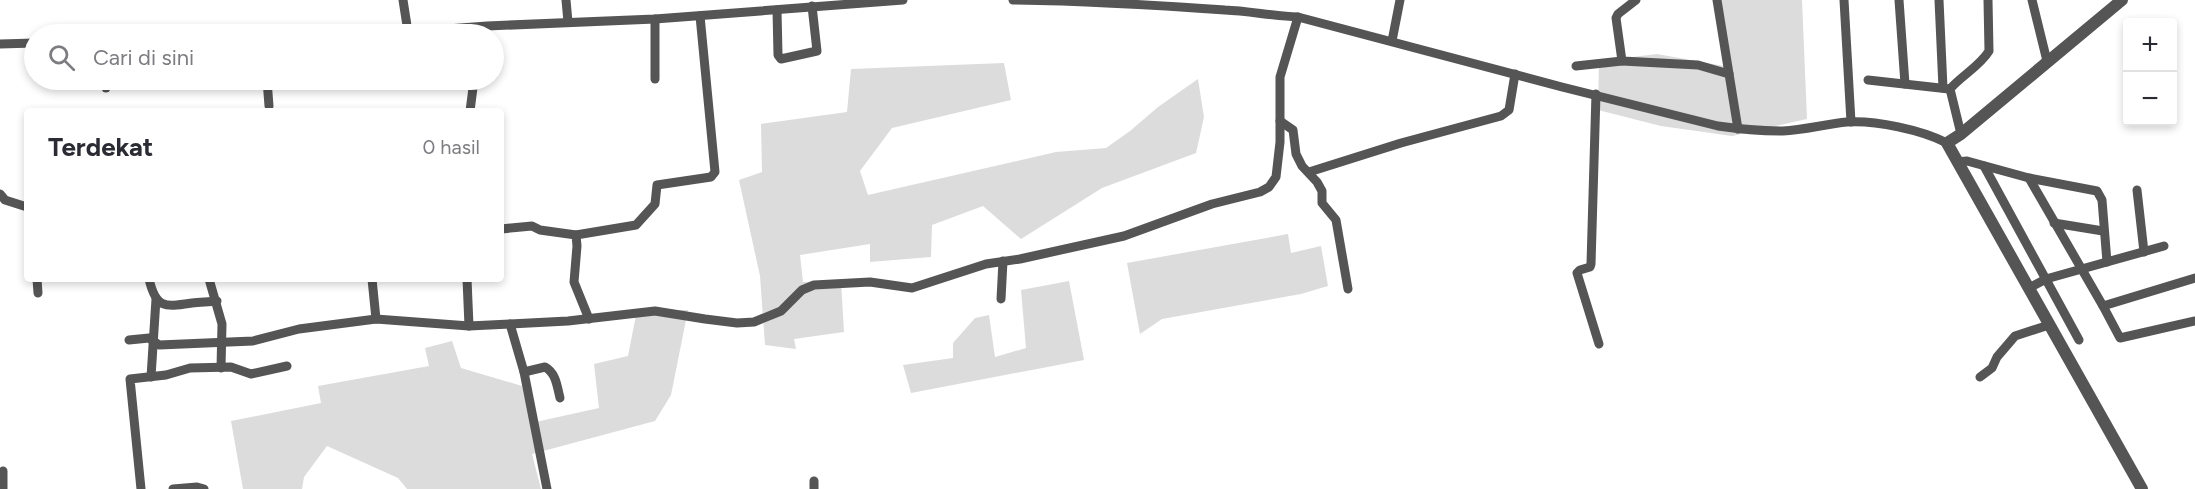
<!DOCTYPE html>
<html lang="id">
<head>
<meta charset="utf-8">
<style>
	:root { --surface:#fff; --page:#f2f2f3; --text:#2b2b33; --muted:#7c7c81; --line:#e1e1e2 }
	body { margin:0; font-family:Figtree,sans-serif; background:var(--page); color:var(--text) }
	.controls { position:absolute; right:18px; top:18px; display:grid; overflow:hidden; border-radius:6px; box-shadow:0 3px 9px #0003 }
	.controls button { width:54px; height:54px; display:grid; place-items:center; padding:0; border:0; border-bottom:2px solid var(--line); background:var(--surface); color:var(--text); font:30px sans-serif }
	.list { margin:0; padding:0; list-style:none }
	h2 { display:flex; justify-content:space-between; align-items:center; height:78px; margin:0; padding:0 24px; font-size:26px }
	h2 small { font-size:20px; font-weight:400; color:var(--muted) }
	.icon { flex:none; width:33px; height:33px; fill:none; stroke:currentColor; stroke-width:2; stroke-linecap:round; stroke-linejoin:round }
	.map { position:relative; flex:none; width:2195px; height:489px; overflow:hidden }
	.search { position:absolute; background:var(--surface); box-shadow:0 3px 9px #0003; left:24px; top:24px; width:480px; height:66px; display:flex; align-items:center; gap:15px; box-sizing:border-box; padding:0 21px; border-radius:33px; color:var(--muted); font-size:22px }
	.panel { position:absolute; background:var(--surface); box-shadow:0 3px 9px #0003; left:24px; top:108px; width:480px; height:174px; border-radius:6px }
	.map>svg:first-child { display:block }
	.green { fill:#dcdcdc }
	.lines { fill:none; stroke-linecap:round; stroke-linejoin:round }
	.minor { stroke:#555; stroke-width:9 }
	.tertiary { stroke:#555; stroke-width:12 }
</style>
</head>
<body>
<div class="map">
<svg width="2195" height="489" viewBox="0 0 2195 489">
	<rect width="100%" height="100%" fill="#fff"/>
	<!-- green -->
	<g class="green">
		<path d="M1720 0H1802L1807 119 1732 136 1661 126 1598 110 1599 61 1657 54 1724 66Z"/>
		<path d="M1004 63 1011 100 892 128 860 171 868 195 1056 152 1106 148 1130 131 1158 107 1198 79 1204 117 1196 153 1102 188 1021 239 983 206 932 225 931 257 870 262V244L800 255 803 282 841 281 844 332 794 339 796 349 765 345 760 276 739 180 762 172 761 124 847 112 851 69Z"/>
		<path d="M1288 234 1291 253 1321 246 1328 286 1301 294 1162 319 1140 334 1127 263Z"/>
		<path d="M1069 281 1084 360 911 393 903 365 953 358V343L975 318 989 315 995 357 1026 348 1021 290Z"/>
		<path d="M637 310H688L671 395 655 421 532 454 541 489H407L398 478 327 446 304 477 302 489H243L231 421 321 403 318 386 429 366 425 348 452 341 461 368 522 386 531 423 599 408 594 364 628 356Z"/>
	</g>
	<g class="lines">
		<!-- minor -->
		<g class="minor">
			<path d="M403 0 408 32"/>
			<path d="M566 0 568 22"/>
			<path d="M1013 0C1084 1 1154 5 1225 10 1249 11 1273 16 1298 17L1562 87 1718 126C1739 129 1761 131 1783 131 1804 130 1826 124 1847 122 1875 120 1922 130 1947 143"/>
			<path d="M1636 0 1618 14 1616 18 1622 61 1698 65 1729 74"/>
			<path d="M1717 0 1738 129"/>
			<path d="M1844 0 1851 122"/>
			<path d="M1899 0 1905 84"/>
			<path d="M1939 0 1943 88"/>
			<path d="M2032 0 2047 61"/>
			<path d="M777 10 778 55 781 59 817 51 812 6"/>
			<path d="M655 19V79"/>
			<path d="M263 34 408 32 487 26 655 19 903 0"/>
			<path d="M1392 41 1400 0"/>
			<path d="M0 44 34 43"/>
			<path d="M1576 66 1622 61"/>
			<path d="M267 80 269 106"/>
			<path d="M1868 80 1949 89"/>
			<path d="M106 88V80"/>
			<path d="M1596 94 1591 264 1590 267 1580 270 1577 273 1599 344"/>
			<path d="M470 111 474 80"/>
			<path d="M1280 121 1293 130 1296 154 1302 166 1317 182 1322 191V203L1336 220 1348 289"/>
			<path d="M1961 134 1950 89C1961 76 1980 66 1989 51L1988 0"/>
			<path d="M1957 162 1967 161 2029 178 2097 191 2102 200 2107 262"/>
			<path d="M1984 166 2079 340"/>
			<path d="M1309 172 1401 143 1501 116 1509 110 1515 74"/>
			<path d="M2029 178 2103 306 2120 338 2195 321"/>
			<path d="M2137 190 2144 252"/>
			<path d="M0 194 5 200 27 207"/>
			<path d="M2054 223 2103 231"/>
			<path d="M501 229 532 226 540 230 576 235 577 246 574 282 589 319"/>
			<path d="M576 235 636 225 655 204 657 185 711 177 715 172 700 16"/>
			<path d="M37 279 38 293"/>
			<path d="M149 279C156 309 165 307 192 303 200 302 208 302 217 301"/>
			<path d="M209 279 222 324 221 368"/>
			<path d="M372 279 376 319"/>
			<path d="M467 279 469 326 510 324"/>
			<path d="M2029 288 2046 279 2164 246"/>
			<path d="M1001 299 1003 261"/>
			<path d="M2103 306 2195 278"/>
			<path d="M129 340 149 338 159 345 253 341 299 329 376 319 469 326"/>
			<path d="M524 372 545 367C556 373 557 386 560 398"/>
			<path d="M151 377 156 299"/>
			<path d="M1980 377 1992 368 1997 357 2015 336 2049 325"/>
			<path d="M3 471V489"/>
			<path d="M141 489 130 379 166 375 190 368 231 367 251 374 287 366"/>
			<path d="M173 489 197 487 204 489"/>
			<path d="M547 489 524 372 510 324 568 321 655 311 705 319 737 323 754 322 781 311 802 290 814 285 870 282 912 288 986 264 1020 259 1124 236 1212 204 1260 192 1269 187 1276 177 1280 142V77L1298 17"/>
			<path d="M814 489V481"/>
		</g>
		<!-- tertiary -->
		<path class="tertiary" d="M2122 0 1961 134 1947 143 2142 489"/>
	</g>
</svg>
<div class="controls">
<button>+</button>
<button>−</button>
</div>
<div class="search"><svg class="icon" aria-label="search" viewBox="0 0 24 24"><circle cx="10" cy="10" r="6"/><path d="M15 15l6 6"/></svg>Cari di sini</div>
<section class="panel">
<h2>Terdekat<small>0 hasil</small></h2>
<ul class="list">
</ul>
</section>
</div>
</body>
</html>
